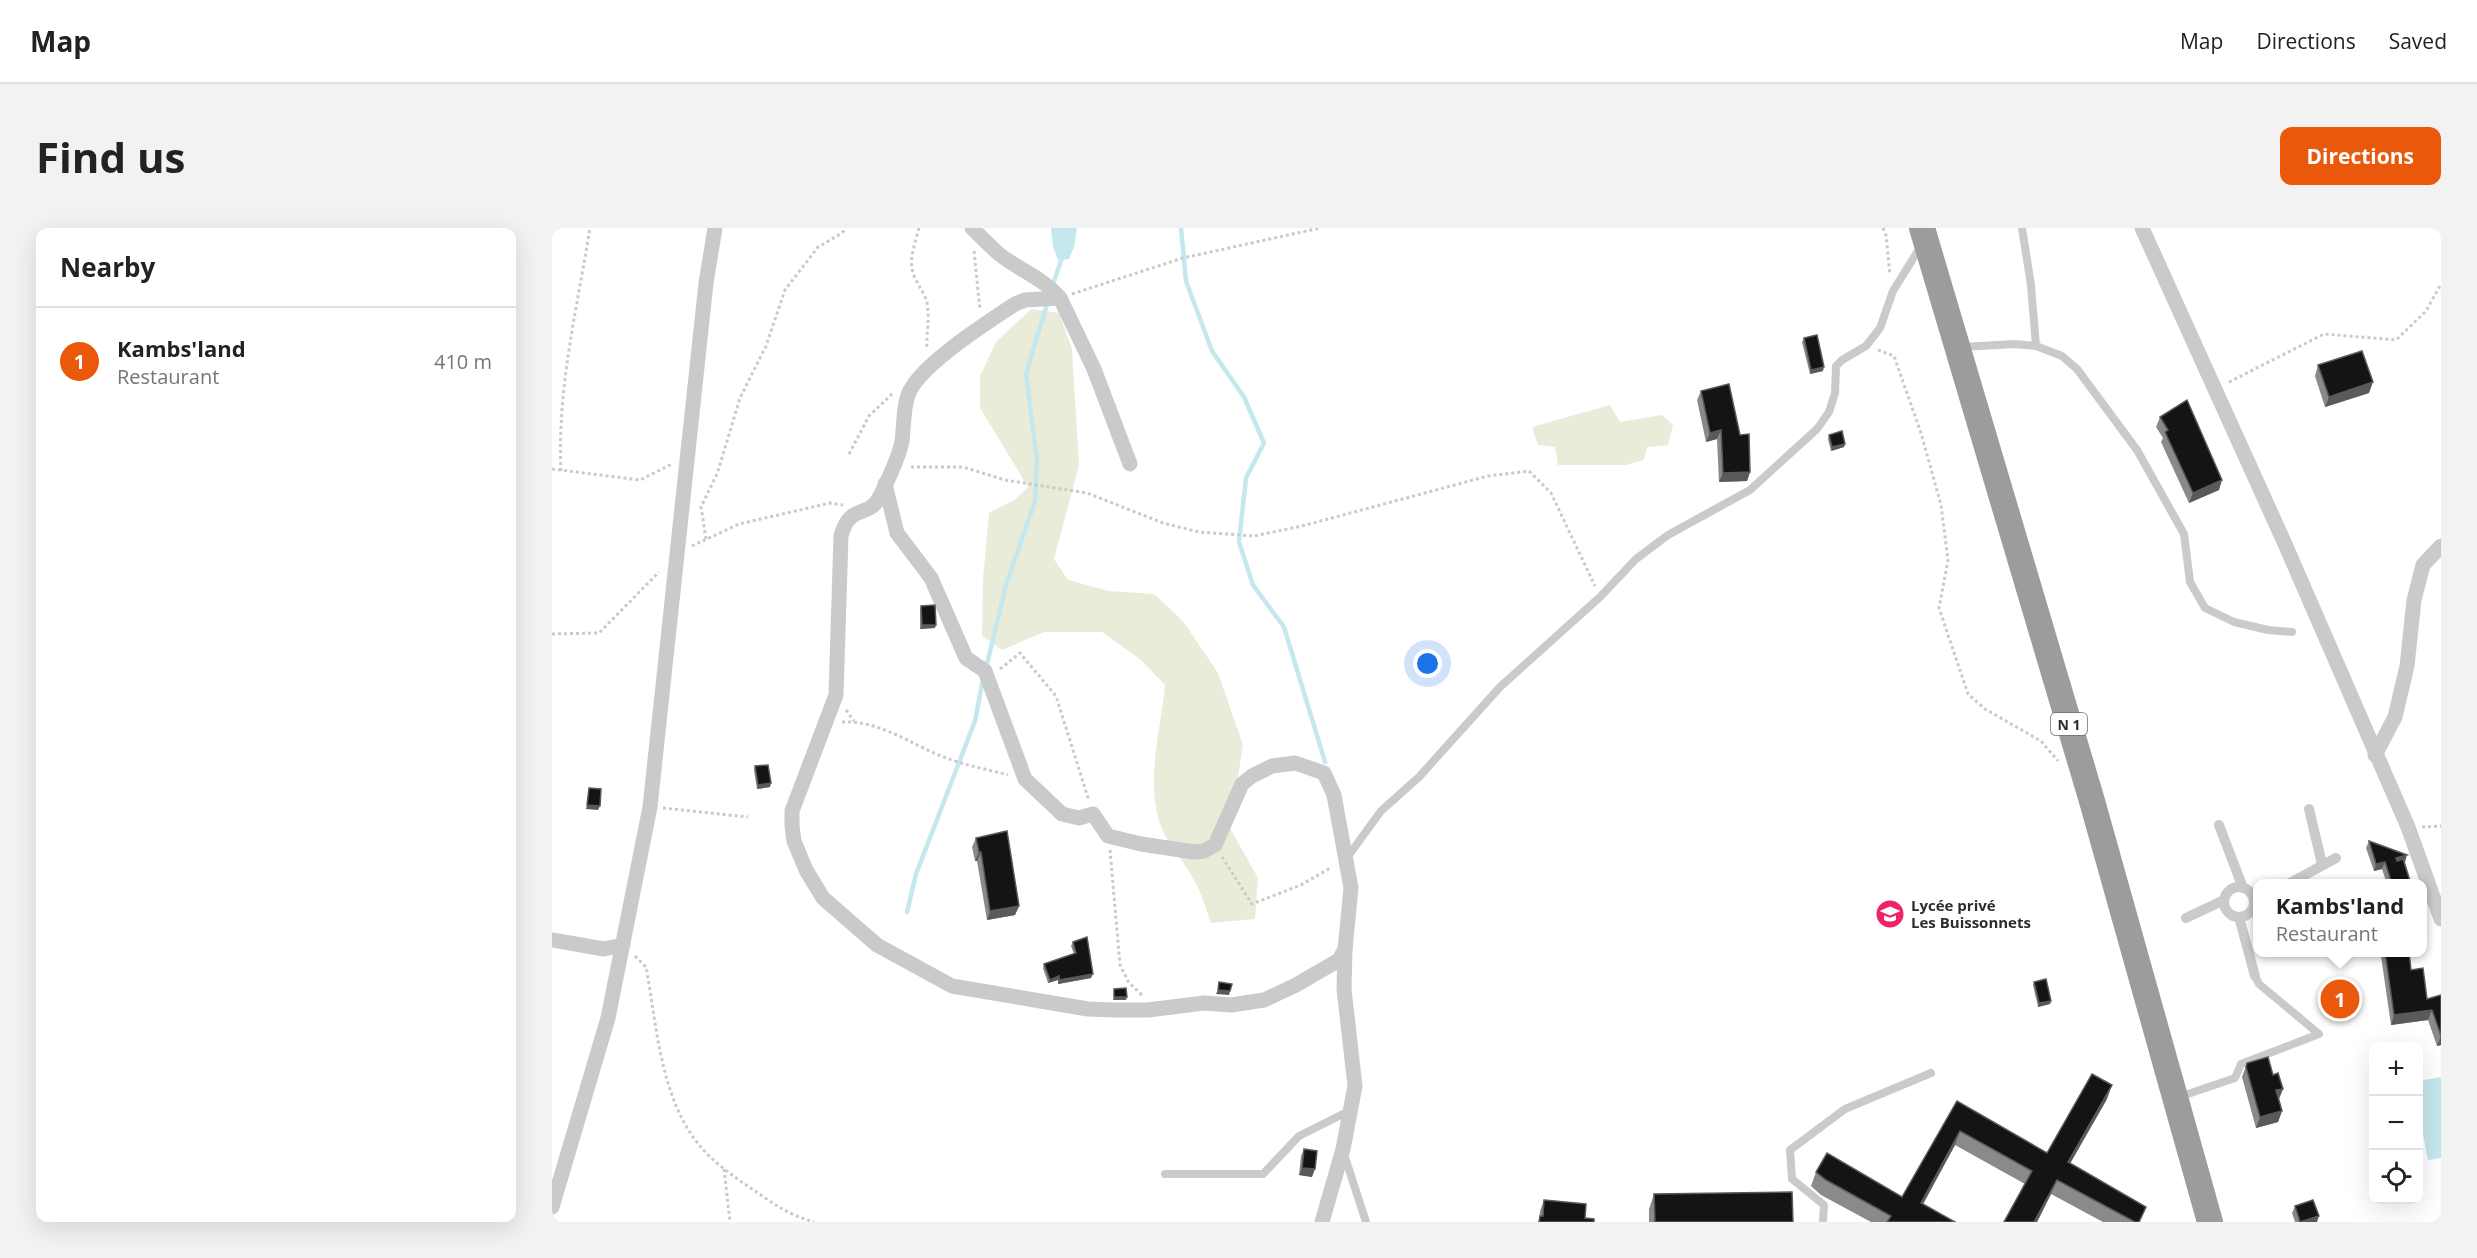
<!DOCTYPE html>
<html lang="en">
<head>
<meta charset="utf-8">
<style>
	:root { --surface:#fff; --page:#f2f2f2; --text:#222; --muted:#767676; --line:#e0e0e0; --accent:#ea580c }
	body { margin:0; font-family:"Open Sans",sans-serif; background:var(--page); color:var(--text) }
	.controls { position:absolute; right:18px; bottom:18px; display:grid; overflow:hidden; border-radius:12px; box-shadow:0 6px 24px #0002 }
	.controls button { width:54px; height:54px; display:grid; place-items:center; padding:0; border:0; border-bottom:2px solid var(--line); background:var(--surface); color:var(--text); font:30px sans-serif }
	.you { position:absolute; left:876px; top:436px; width:21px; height:21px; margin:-15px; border:4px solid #fff; border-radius:50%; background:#1a73e8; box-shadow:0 0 0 9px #1a73e833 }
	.badge { display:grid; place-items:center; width:39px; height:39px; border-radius:50%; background:var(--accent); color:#fff; font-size:20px; font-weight:700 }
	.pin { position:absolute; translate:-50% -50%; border:3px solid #fff; box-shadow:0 2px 6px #0006 }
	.popup { position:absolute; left:1701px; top:651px; width:174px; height:78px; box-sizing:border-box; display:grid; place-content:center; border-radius:12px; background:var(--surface); filter:drop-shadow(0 2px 4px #0005); font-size:20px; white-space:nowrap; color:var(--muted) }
	.popup b { font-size:22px; color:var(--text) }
	.popup::after { content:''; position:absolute; left:50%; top:100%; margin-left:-12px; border:12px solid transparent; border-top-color:var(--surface) }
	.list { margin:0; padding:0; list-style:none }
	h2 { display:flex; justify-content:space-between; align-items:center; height:78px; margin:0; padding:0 24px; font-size:26px }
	h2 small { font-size:20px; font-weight:400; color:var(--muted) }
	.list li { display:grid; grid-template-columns:39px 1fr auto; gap:18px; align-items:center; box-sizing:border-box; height:108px; padding:0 24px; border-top:2px solid var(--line) }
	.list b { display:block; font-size:22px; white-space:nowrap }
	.list p { margin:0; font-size:20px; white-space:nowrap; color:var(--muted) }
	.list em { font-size:20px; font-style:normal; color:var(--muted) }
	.icon { flex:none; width:33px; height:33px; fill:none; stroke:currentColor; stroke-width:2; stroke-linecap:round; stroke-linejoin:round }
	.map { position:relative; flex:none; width:1889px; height:994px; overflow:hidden; border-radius:12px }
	header { display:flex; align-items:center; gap:36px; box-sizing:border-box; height:84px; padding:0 30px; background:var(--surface); border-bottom:2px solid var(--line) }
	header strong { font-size:28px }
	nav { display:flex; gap:33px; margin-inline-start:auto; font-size:21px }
	.intro { display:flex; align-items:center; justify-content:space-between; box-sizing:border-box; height:144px; padding:0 36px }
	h1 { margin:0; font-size:42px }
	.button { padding:15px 27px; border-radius:12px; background:var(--accent); color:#fff; font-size:21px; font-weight:700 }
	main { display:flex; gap:36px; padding:0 36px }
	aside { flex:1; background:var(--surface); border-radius:12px; box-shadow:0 6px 24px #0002 }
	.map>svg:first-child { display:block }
	.green { fill:#e8ecd9 }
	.water { fill:#c4e8ed }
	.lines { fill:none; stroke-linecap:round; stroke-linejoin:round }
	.stream { stroke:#c4e8ed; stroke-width:4.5 }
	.path { stroke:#cacaca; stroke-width:3; stroke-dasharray:3 3; stroke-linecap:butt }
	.service { stroke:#cacaca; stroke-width:8 }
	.pedestrian { stroke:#cacaca; stroke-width:10 }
	.minor { stroke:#cacaca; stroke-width:15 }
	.trunk { stroke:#9c9c9c; stroke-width:26 }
	.wall { fill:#8a8a8a }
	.shaded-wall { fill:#5a5a5a }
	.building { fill:#141414; stroke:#5a5a5a; stroke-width:1.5 }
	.labels { text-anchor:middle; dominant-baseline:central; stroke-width:6; stroke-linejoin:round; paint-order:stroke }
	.shield { fill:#fff; stroke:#6c6c6c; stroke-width:1.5 }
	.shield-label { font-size:14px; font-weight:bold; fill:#2d2d2d }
	.poi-label { font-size:15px; font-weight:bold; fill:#2d2d2d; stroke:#fff; text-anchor:start }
</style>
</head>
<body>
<header>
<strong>Map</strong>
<nav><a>Map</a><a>Directions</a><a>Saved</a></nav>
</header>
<div class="intro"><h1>Find us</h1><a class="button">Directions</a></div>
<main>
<aside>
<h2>Nearby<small></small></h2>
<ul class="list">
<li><span class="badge">1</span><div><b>Kambs'land</b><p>Restaurant</p></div><em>410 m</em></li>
</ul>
</aside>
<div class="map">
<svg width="1889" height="994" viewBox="0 0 1889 994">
	<rect width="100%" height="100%" fill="#fff"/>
	<!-- green -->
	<g class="green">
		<path d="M479 81 507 85 520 121 527 237 502 331 516 352 557 363 602 366 631 393 666 445 691 517 678 600 706 650 703 691 659 695C654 681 650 666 642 652 631 630 612 614 606 589 595 546 609 501 613 457L589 432 550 404H492L450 422 430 408 431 351 437 285 464 271 476 259 428 180V148L444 114Z"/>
		<path d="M1058 177 1068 194 1110 187 1121 197 1116 217 1095 219 1092 232 1074 237H1006L1003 219 986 217 980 199Z"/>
	</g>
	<!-- water -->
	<g class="water">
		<path d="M499 0H525L522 19 517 31 506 32 501 19Z"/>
		<path d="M1889 849V930L1876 932 1867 886V853Z"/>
	</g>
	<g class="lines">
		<!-- stream -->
		<g class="stream">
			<path d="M629 0 634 53 660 123 692 169 712 215 694 250 687 314 701 357 732 399 773 534"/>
			<path d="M500 59 511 27"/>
			<path d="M434 440 454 357 483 273 485 232 474 146 496 73"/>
			<path d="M355 684 364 646 423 493 431 451"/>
		</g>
		<!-- path -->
		<g class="path">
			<path d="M367 0C363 16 355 35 363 50 367 59 373 66 375 75 378 91 374 106 375 122"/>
			<path d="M1331 0 1334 7 1338 47"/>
			<path d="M422 23 428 82"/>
			<path d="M520 66 631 30 768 0"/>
			<path d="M1326 122 1342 128 1369 205 1389 277 1396 332 1387 380 1416 466 1433 481 1489 513 1506 533"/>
			<path d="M1677 154 1772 106 1844 112 1874 83 1889 56"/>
			<path d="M297 226 317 188 341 165"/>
			<path d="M359 239H411L453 252 535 265 611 295 647 304 702 308 750 298 936 248 977 243 999 265 1043 358"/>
			<path d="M0 241 88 252 120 236"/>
			<path d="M9 243C5 162 25 80 38 0"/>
			<path d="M154 311 149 279 165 246 188 170 214 118 233 62 266 19 290 5 294 0"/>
			<path d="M140 318 187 296 278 275 291 277"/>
			<path d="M0 406 47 405 107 344"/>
			<path d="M448 441 468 425 504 468 537 573"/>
			<path d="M294 482 302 493"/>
			<path d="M290 494C326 492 357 515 389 528 411 537 434 541 456 547"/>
			<path d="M111 580 196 589"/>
			<path d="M1870 599 1889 598"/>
			<path d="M558 622 568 737 577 755 590 767"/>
			<path d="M670 629 700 676 749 657 780 639"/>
			<path d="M83 728 94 739C105 798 108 870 148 918 160 933 181 948 197 959 221 975 234 986 262 994"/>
			<path d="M172 941 178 994"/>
		</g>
		<!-- service -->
		<g class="service">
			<path d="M1470 0 1479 57 1484 118"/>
			<path d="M1410 119 1462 116 1484 118 1510 128 1525 141 1585 222 1632 306 1638 354 1653 380 1682 394 1716 402 1740 404"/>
			<path d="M794 631 829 583 867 549 948 459 1048 369 1084 331 1116 307 1198 262 1265 201 1277 184 1283 165 1284 138 1290 132 1314 118 1328 100 1341 63 1369 18"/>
			<path d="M1627 869 1683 850 1689 836 1767 806 1707 756 1703 748"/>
			<path d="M792 926 814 994"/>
			<path d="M613 946H711L747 908 797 883"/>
			<path d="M1271 994 1272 977 1240 951 1238 922 1293 881 1379 845"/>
		</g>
		<!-- pedestrian -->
		<g class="pedestrian">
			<path d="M1757 581 1770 636"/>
			<path d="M1667 597 1691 660"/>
			<path d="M1736 656 1784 630"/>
			<circle cx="1687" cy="674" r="15"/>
			<path d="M1687 689 1703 748"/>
			<path d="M1634 690 1672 672"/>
		</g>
		<!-- minor -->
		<g class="minor">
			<path d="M420 0C429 9 438 18 447 26 467 42 491 50 508 70L542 141 578 236"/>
			<path d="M1590 0 1733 316 1856 599 1889 691"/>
			<path d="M508 70 473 72 463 76C436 94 366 138 356 167 351 182 352 198 350 213 347 230 336 252 328 268 318 291 298 274 289 308L284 467 240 583V598L242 613 254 642 271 670 325 717 400 758 536 781 562 782H596L652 775 679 777 712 772 744 757 787 732 793 721"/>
			<path d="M333 256 345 305 379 350 414 430 433 443 473 551 510 586 527 590 541 586 556 608 589 616 642 624 652 623 663 617 690 556 700 548 720 538 743 535 772 545 782 567 799 660 793 721 792 761 803 858 791 921 770 994"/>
			<path d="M1823 527 1843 489 1855 438 1862 372 1871 337 1889 318"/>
			<path d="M0 712 52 721 71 717"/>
			<path d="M0 979 56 790 98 579 154 55 163 0"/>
		</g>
		<!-- trunk -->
		<path class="trunk" d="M1370 0 1540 573 1658 994"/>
	</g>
	<!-- wall -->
	<g class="wall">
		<path d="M1252 110 1271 143 1258 146 1250 114Z"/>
		<path d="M1766 137 1817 165 1773 179 1763 148Z"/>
		<path d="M1149 163 1188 207 1198 244 1195 253 1167 254 1165 211 1154 214 1145 172Z"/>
		<path d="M1608 189 1667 262 1637 275 1609 214 1611 210 1604 199Z"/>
		<path d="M1277 207 1293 216 1292 219 1279 223 1276 211Z"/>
		<path d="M369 378 383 400 368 401V381Z"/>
		<path d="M203 538 218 559 205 561 202 542Z"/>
		<path d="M424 610 467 678 463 687 435 692 425 633H423L420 619Z"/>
		<path d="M1817 613 1853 634 1859 656H1835L1830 641 1822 643 1814 620Z"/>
		<path d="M521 714 539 750 506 756V752L496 755 491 740 492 736 522 726 519 718Z"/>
		<path d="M1830 724H1857L1859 742 1875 771 1889 767V817L1885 818 1876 792 1839 797 1829 728Z"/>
		<path d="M1482 754 1499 773 1498 776 1486 779 1481 757Z"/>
		<path d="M1695 835 1727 871 1730 883 1726 894 1704 900 1690 849Z"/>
		<path d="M1555 871 1518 935 1589 994H1551L1499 966 1485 994H1452L1473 956 1403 917 1371 976 1403 994H1319L1269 967 1259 958 1264 944 1350 969 1405 873 1495 925Z"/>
		<path d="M752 921 760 949 747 947 749 928Z"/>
		<path d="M1102 966 1241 994H1097V981Z"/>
		<path d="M992 972 1033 990 987 994 988 983Z"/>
		<path d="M1743 978 1765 994H1743L1740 985Z"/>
	</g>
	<!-- shaded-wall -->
	<g class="shaded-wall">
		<path d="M1272 139 1271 143 1258 146 1259 142Z"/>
		<path d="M1821 154 1817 165 1773 179 1777 169Z"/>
		<path d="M1169 202 1165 211 1154 214 1158 205Z"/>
		<path d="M1293 216 1292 219 1279 223 1280 219Z"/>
		<path d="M1198 244 1195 253 1167 254 1171 245Z"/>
		<path d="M1670 252 1667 262 1637 275 1641 265Z"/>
		<path d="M370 397H384L383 400 368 401Z"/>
		<path d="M219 555 218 559 205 561 206 557Z"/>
		<path d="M35 577 48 578 46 582 34 581Z"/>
		<path d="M427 624H429L425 633H423Z"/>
		<path d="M1855 627 1853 634 1842 638 1844 630Z"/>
		<path d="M1833 634 1830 641 1822 643 1824 636Z"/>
		<path d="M467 678 463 687 435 692 438 683Z"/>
		<path d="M541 746 539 750 506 756 507 752Z"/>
		<path d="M507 748 506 752 496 755 498 752Z"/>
		<path d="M666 762 678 763 677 767 664 766Z"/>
		<path d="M562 769H575L574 772H561Z"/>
		<path d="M1499 773 1498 776 1486 779 1487 775Z"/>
		<path d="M1880 782 1876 792 1839 797 1842 787Z"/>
		<path d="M1889 808V817L1885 818Z"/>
		<path d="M1560 857 1555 871 1511 948 1516 934Z"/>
		<path d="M1731 861 1727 871 1720 873 1724 862Z"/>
		<path d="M1730 883 1726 894 1704 900 1708 889Z"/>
		<path d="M1408 903 1403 917 1364 989 1369 975Z"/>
		<path d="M750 940 763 941 760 949 747 947Z"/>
		<path d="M1505 952 1499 966 1485 994H1482Z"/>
		<path d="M1767 988 1765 994H1750Z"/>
	</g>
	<!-- building -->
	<g class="building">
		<path d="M1265 107 1272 139 1259 142 1252 110Z"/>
		<path d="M1810 123 1821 154 1777 169 1766 137Z"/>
		<path d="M1177 156 1188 207 1197 206 1198 244 1171 245 1169 202 1158 205 1149 163Z"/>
		<path d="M1635 172 1670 252 1641 265 1613 204 1616 202 1608 189Z"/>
		<path d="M1290 203 1293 216 1280 219 1277 207Z"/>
		<path d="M383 377 384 397H370L369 378Z"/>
		<path d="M216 537 219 555 206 557 203 538Z"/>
		<path d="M37 560 49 561 48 578 35 577Z"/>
		<path d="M455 603 467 678 438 683 429 624H427L424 610Z"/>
		<path d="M1817 613 1855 627 1844 630 1845 633 1851 631 1859 656H1840L1833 634 1824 636Z"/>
		<path d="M535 709 541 746 507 752V748L498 752 492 736 524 725 521 714Z"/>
		<path d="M1833 724H1857L1859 742 1871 740 1875 771 1889 767V808L1880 782 1842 787Z"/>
		<path d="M1494 751 1499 773 1487 775 1482 754Z"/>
		<path d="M667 754 680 756 678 763 666 762Z"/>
		<path d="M574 760 575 769H562V761Z"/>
		<path d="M1716 829 1721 847 1726 845 1731 861 1724 862 1730 883 1708 889 1694 839 1695 835Z"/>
		<path d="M1540 846 1560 857 1516 934 1594 979 1587 994H1583L1505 952 1482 994H1452L1480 943 1408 903 1369 975 1403 994H1335L1339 988 1274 952 1264 944 1275 925 1350 969 1405 873 1495 925Z"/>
		<path d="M752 921 765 923 763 941 750 940Z"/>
		<path d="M1240 964 1241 994H1103L1102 966Z"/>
		<path d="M992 972 1034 976 1033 990 1042 991V994H987L988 988H991Z"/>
		<path d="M1761 972 1767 988 1748 994 1743 978Z"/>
	</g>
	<!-- icons -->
	<defs>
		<g id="school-disc" transform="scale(1.5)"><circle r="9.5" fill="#f02369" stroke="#fff"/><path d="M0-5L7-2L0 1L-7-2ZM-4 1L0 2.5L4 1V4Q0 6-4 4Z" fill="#fff"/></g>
	</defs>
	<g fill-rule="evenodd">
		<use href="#school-disc" x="1338" y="686"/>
	</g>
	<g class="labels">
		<!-- shield labels -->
		<rect class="shield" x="1499" y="485" width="36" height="22" rx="4.5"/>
		<g class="shield-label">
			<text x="1517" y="496">N 1</text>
		</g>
		<!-- poi labels -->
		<g class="poi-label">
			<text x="1359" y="677">Lycée privé<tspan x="1359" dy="17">Les Buissonnets</tspan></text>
		</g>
	</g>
</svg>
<div class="controls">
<button>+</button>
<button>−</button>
<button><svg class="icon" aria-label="locate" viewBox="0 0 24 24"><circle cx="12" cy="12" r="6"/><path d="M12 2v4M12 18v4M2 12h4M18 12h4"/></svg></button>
</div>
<div class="you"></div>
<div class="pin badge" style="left:1788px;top:771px">1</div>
<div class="popup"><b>Kambs'land</b>Restaurant</div>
</div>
</main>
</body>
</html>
